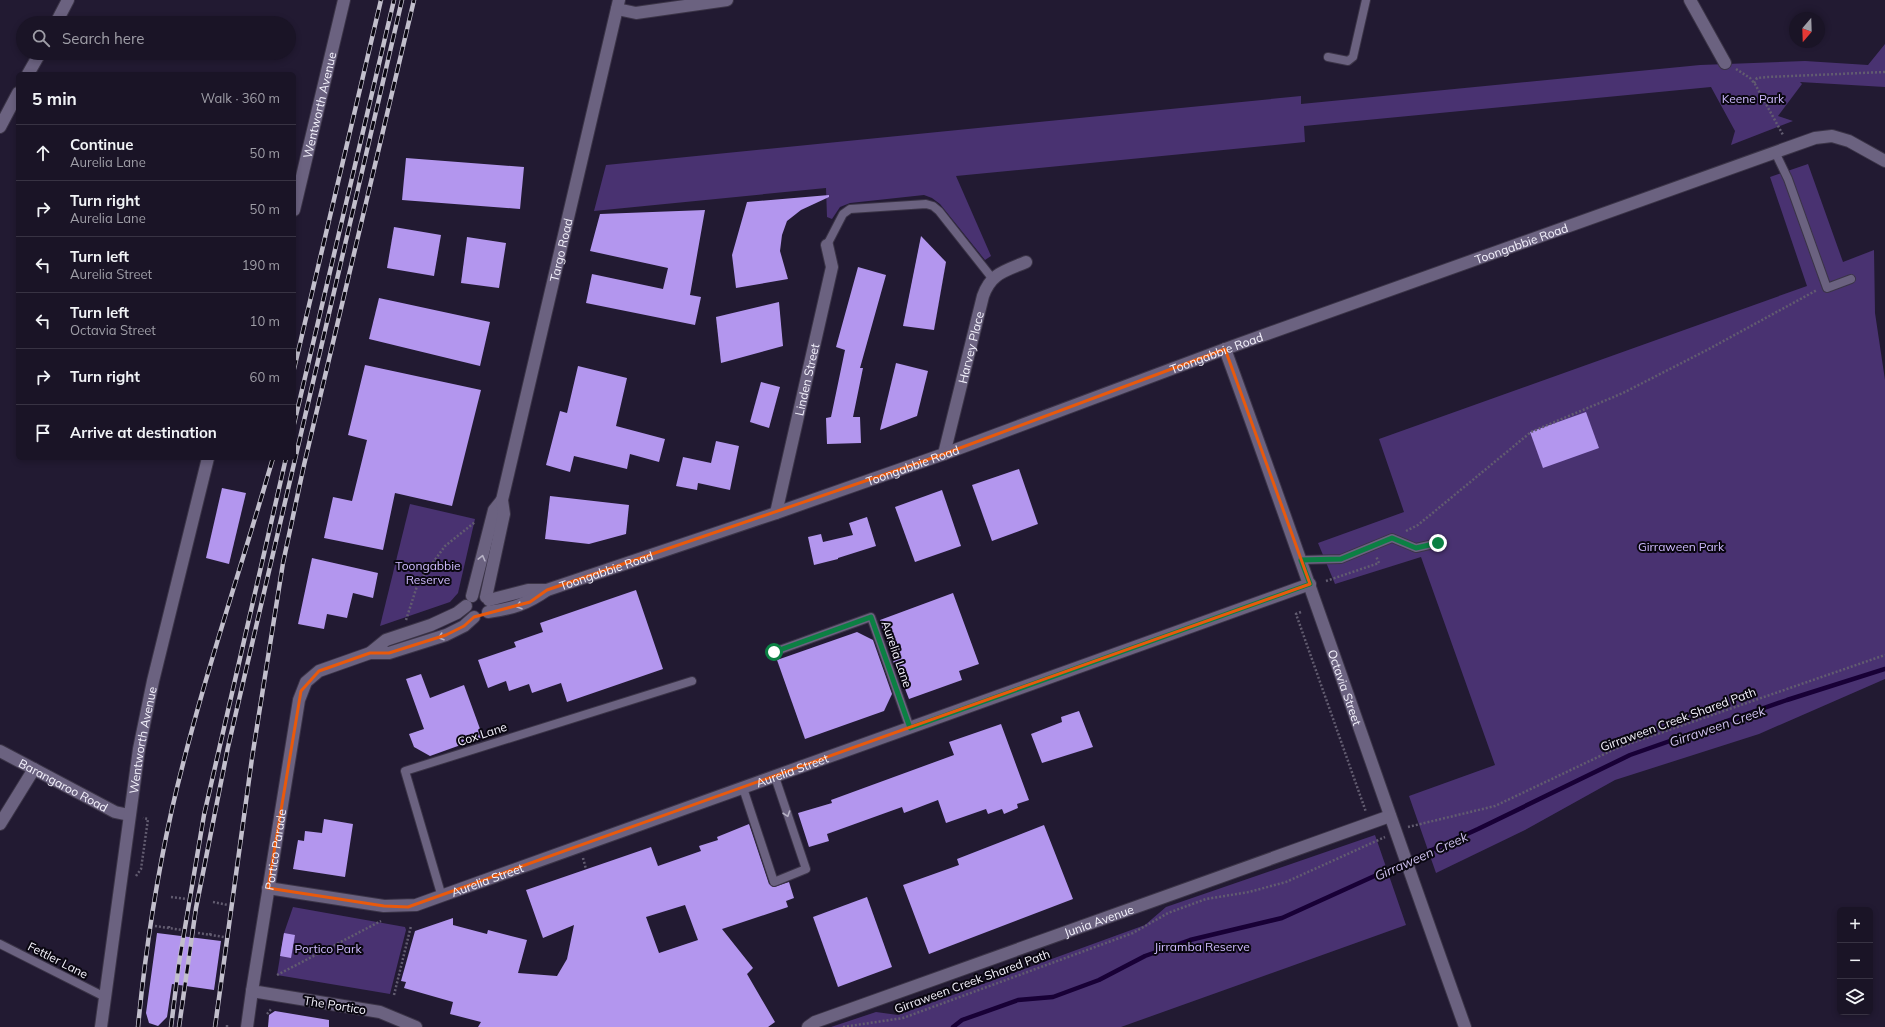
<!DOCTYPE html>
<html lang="en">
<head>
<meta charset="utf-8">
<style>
	:root { --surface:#1a1426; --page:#272132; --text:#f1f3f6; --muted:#9f9ea7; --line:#383343 }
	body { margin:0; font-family:Mulish,sans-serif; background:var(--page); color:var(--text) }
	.controls { position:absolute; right:12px; bottom:12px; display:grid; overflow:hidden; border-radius:6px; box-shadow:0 2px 6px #0003 }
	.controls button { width:36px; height:36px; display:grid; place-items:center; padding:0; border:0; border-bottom:1px solid var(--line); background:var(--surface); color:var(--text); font:20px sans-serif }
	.compass { position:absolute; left:1789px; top:12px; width:36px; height:36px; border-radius:50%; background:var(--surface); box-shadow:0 2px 6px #0003; rotate:199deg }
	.stop { position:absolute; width:12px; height:12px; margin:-9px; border:3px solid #0b8043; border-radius:50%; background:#fff }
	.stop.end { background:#0b8043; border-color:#fff; box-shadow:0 1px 4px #0008 }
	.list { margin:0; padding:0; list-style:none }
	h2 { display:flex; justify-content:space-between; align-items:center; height:52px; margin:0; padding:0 16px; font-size:17px }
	h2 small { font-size:13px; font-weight:400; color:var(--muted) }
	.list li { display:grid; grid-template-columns:26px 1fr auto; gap:12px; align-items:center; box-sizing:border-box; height:56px; padding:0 16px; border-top:1px solid var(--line) }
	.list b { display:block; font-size:15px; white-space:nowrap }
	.list p { margin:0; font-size:13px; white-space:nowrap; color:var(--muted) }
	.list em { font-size:13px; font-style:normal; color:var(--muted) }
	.icon { flex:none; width:22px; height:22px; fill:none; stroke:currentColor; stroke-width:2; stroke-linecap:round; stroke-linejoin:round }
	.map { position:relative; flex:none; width:1885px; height:1027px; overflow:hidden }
	.search { position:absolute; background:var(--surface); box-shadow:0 2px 6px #0003; left:16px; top:16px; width:280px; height:44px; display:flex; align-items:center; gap:10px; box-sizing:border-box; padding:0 14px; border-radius:22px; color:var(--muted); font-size:15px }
	.panel { position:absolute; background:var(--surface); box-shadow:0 2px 6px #0003; left:16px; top:72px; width:280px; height:388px; border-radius:6px }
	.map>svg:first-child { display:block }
	.green { fill:#493271 }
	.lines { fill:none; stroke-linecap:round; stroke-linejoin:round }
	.stream { stroke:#180036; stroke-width:4.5 }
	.building { fill:#b396ee; fill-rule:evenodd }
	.lane-casing { stroke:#3b3447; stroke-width:10 }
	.street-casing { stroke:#3b3447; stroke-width:14 }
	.secondary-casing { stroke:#3b3447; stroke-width:14 }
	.path { stroke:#625c70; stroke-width:2.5; stroke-dasharray:2 2; stroke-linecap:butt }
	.lane { stroke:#6b6280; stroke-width:8 }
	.street { stroke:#6b6280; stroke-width:12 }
	.secondary { stroke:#6b6280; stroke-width:12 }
	.rail-casing { stroke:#c2bfcc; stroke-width:4.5 }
	.rail { stroke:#0a0711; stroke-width:3; stroke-dasharray:9; stroke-linecap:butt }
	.oneway { stroke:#b7b2c5 }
	.route { stroke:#0b8043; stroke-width:5 }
	.marked { fill:none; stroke:#e8590c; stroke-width:3; stroke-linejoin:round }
	.labels { text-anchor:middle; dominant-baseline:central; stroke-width:4; stroke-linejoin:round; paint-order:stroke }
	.park-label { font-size:12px; fill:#cfbbfe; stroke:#0a0711 }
	.street-label { font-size:12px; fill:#f5f3fd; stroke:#0a0711 }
	.water-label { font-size:13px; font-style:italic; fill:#cfc2ef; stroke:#0a0711 }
</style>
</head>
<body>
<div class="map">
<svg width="1885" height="1027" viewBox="0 0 1885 1027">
	<rect width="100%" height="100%" fill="#221a32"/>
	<!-- green -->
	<g class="green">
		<path d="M1885 44V87L1800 82 1802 84 1778 116 1793 121 1731 145 1735 131 1711 87 1304 126 1305 142 956 176 991 256 985 260 940 204 932 198 924 195 850 203 840 207 832 219 827 217 826 188 594 211 606 165 1301 96V104L1700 65 1805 61 1868 65Z"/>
		<path d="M1808 164 1843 262 1874 250 1875 313 1885 380V679L1759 734 1615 780 1525 830 1436 873 1409 796 1495 765 1421 557 1335 584 1318 543 1404 512 1379 439 1807 286 1770 177Z"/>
		<path d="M410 504 475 519 458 593 450 602 380 626Z"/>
		<path d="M1375 835 1406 925 1121 1027H831L876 1012 898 1015 1145 925 1166 907Z"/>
		<path d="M293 907 405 927 406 930 390 994 277 975 284 933Z"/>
	</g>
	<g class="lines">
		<!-- stream -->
		<path class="stream" d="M953 1027 962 1020 1018 1000 1053 997 1099 980 1145 956 1190 940 1282 918 1478 829 1630 755 1787 700 1885 669"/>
	</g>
	<!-- building -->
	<g class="building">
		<path d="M406 158 524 167 520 209 402 200Z"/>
		<path d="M829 195V197L801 210 787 221 782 235 780 251 788 279 736 288 732 255 747 202Z"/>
		<path d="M705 210 690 295 701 297 695 325 586 303 592 274 663 289 668 268 590 251 600 214Z"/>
		<path d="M394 227 441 235 434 276 387 268Z"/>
		<path d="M921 236 946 262 934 330 903 326Z"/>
		<path d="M467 237 506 243 499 288 461 283Z"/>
		<path d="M858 267 886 275 860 368H863L853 417H860L861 443 827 444 826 418 831 417 845 350 836 347Z"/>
		<path d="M379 298 490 322 480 366 369 339Z"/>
		<path d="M779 302 783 346 721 363 716 317Z"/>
		<path d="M896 363 928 371 917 416 880 430Z"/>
		<path d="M365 365 481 390 452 506 395 493 383 550 324 538 333 497 352 501 367 440 348 435Z"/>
		<path d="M578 366 627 378 616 426 665 439 659 462 630 454 627 469 574 456 570 472 546 465 560 411 567 413Z"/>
		<path d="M761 382 780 387 769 428 750 422Z"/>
		<path d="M1586 412 1599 448 1543 468 1530 432Z"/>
		<path d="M716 441 739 446 730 490 698 483 697 490 676 486 683 457 711 463Z"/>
		<path d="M1019 469 1038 524 992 541 972 485Z"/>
		<path d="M222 488 246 493 229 564 206 558Z"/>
		<path d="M942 490 961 546 915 562 895 507Z"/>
		<path d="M550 496 629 505 626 534 589 544 545 539Z"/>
		<path d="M867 517 876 546 838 558V559L814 565 808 537 821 534 823 542 853 535 849 523Z"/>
		<path d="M312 558 378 573 373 598 353 593 347 618 327 614 324 629 298 624Z"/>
		<path d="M636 590 663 669 567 702 561 683 532 693 529 684 509 691 506 681 488 688 478 660 516 647 514 642 543 632 540 623Z"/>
		<path d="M953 593 979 664 959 671 962 680 909 699 900 676 899 679 880 620Z"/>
		<path d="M857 632 873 640 892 694 884 711 805 739 777 660Z"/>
		<path d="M421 674 430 698 464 685 483 737 430 756 414 747 409 734 424 729 406 679Z"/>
		<path d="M1079 711 1093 747 1042 763 1031 734 1062 722 1061 717Z"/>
		<path d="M1001 724 1029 800 1017 804 1018 808 1004 814 1002 809 988 814 986 809 946 823 938 800 904 813 902 807 827 834 829 841 809 847 798 813 832 803 831 800 954 755 949 742Z"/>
		<path d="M324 819 353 824 345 877 293 869 298 840 304 841 305 831 322 833Z"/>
		<path d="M749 824 769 884 774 887 789 882 794 898 786 901 788 907 722 929 753 968 747 974 775 1022 768 1027H478L481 1022 450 1014 453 1002 404 988 406 982 401 981 415 931 453 918V925L487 934 488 930 527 940 518 973 557 976 567 959 574 925 543 938 526 890 651 847 658 866 701 851 699 846 718 840 717 837ZM685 905 698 940 659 953 646 917Z"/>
		<path d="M1044 825 1073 899 929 954 903 885 959 865 957 859Z"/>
		<path d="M867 897 892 967 838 987 813 917Z"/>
		<path d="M157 933 221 941 214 990 172 984 167 1017 158 1026 149 1023 146 1013Z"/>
		<path d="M284 933 295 935 291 958 280 956Z"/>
		<path d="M275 1011 329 1020V1027H268L269 1015Z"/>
	</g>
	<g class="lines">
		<!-- lane casing -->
		<g class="lane-casing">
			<g id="lane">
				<path d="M1328 57 1348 61 1353 57 1366 0"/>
				<path d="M1775 152 1788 179 1827 288 1851 279"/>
				<path d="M827 245 843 214 850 209 926 204 933 206 939 211 992 278"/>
				<path d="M1301 560 1341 559 1392 538 1416 548 1438 543"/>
				<path d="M774 652 871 617 910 728"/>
				<path d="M743 788 774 882 806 869 775 777"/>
				<path d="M442 897 405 771 692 681"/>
				<path d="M0 944 105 997"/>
			</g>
		</g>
		<!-- street casing -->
		<g class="street-casing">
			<g id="street">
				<path d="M1690 0 1725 63"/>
				<path d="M617 9 636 13 727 0"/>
				<path d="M56 23 68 0"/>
				<path d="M28 74 40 53"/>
				<path d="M0 127 18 93"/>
				<path id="s1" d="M1225 349C1307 574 1384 801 1465 1027"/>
				<path id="s2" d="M944 454 983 296C991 273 1005 271 1026 262"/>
				<path id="s3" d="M776 513 832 267 827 245"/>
				<path d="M0 824 34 769"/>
				<path id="s4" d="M268 888 384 906 416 905 1310 584"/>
				<path d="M247 1027 252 991"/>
				<path id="s5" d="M808 1027 815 1022 1390 816"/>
			</g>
		</g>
		<!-- secondary casing -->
		<g class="secondary-casing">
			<g id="secondary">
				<path id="s6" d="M294 210 344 0"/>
				<path d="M472 596 494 510 502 500"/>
				<path id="s7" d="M486 597 504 514 502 500 619 0"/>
				<path d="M489 600 528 590H547"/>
				<path id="s8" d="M488 612C512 609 527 604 547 590L776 513 944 454 1225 349 1815 138 1832 136 1849 141 1885 161"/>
				<path d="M370 653 386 640 431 625 457 613 466 606"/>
				<path id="s9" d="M0 751 115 812 129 815"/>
				<path id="s10" d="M101 1027 139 749 153 681 208 458"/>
				<path id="s11" d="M416 1027 380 1012 252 991 299 700 306 682 319 671 370 653H389L446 635 464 626 474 617"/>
			</g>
		</g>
		<!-- path -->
		<g class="path">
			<path d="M1736 69 1750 78 1755 84 1783 135"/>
			<path d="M1754 83 1757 78 1768 77 1885 72"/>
			<path d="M1406 531 1418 525 1531 432 1623 393 1707 350 1817 290"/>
			<path d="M1326 581 1379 563 1376 556"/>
			<path d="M1301 612 1296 614 1366 812"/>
			<path d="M406 620 418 583 445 546 475 522"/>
			<path d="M1408 827 1495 806 1617 748 1885 655"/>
			<path d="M583 858 586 869"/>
			<path d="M136 876 141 869 148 819 143 818"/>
			<path d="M171 897 187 899"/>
			<path d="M213 902 228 905"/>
			<path d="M155 926 182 930"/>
			<path d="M169 928V924"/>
			<path d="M198 933 224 937"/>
			<path d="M210 935 211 931"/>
			<path d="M277 975 381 921"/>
			<path d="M394 995 411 926"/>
			<path d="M267 1014 272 1008"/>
			<path d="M227 1027V1024"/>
			<path d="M843 1027 903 1018 1133 933 1168 913 1206 899 1249 892 1286 882 1385 837"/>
		</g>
		<!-- lane -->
		<use href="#lane" class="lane"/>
		<!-- street -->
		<use href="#street" class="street"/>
		<!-- secondary -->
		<use href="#secondary" class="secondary"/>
		<!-- rail casing -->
		<g class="rail-casing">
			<g id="rail">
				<path d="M294 369 381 0"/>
				<path d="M294 424 394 0"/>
				<path d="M138 1027C145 954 156 881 172 809 199 691 239 575 273 458"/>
				<path d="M171 1027 179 963 204 815 286 458"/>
				<path d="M179 1027 196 908 228 747 402 0"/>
				<path d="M215 1027 252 758 283 563 304 465 414 0"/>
			</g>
		</g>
		<!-- rail -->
		<use href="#rail" class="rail"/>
	</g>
	<!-- one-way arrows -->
	<defs><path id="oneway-chevron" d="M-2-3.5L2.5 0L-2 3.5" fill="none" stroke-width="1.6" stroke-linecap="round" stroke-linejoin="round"/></defs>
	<g class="oneway">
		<use href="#oneway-chevron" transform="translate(482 558) rotate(-76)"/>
		<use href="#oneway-chevron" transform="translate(519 606) rotate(162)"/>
		<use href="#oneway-chevron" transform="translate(441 637) rotate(162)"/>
		<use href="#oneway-chevron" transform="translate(787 814) rotate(71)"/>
	</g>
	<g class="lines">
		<!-- route -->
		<path class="route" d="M774 652 871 617 910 728 1310 584 1301 560 1341 559 1392 538 1416 548 1438 543"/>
	</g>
	<!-- marked area -->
	<path class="marked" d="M1225 349 1310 584 408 907 384 906 268 888 301 691 319 671 370 653H389L446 635 464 626 474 617 530 602 547 590 944 454Z"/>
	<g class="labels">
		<!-- park labels -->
		<g class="park-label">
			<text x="1753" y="98">Keene Park</text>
			<text x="1681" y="546">Girraween Park</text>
			<text x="428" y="565">Toongabbie<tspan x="428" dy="14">Reserve</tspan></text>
			<text x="1202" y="946">Jirramba Reserve</text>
			<text x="328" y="948">Portico Park</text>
		</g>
		<!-- street labels -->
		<g class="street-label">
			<text stroke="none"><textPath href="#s6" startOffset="108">Wentworth Avenue</textPath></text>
			<text stroke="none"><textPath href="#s8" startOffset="1098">Toongabbie Road</textPath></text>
			<text stroke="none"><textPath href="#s7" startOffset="356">Targo Road</textPath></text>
			<text stroke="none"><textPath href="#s2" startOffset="110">Harvey Place</textPath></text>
			<text stroke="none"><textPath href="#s8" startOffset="774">Toongabbie Road</textPath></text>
			<text stroke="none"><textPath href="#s3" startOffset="137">Linden Street</textPath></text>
			<text stroke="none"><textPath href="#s8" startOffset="450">Toongabbie Road</textPath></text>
			<text stroke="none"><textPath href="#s8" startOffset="126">Toongabbie Road</textPath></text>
			<text transform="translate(897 654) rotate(71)">Aurelia Lane</text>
			<text stroke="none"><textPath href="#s1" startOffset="359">Octavia Street</textPath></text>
			<text transform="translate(1678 719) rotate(-20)">Girraween Creek Shared Path</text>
			<text transform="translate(482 734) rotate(-18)">Cox Lane</text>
			<text stroke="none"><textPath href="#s10" startOffset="290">Wentworth Avenue</textPath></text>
			<text stroke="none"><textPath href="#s4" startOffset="549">Aurelia Street</textPath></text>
			<text stroke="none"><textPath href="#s9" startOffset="72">Barangaroo Road</textPath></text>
			<text stroke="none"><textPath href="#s11" startOffset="312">Portico Parade</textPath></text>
			<text stroke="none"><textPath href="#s4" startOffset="225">Aurelia Street</textPath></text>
			<text stroke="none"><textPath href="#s5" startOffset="310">Junia Avenue</textPath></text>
			<text transform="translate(58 960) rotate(27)">Fettler Lane</text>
			<text transform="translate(972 981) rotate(-20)">Girraween Creek Shared Path</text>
			<text transform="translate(335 1005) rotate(9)">The Portico</text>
		</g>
		<!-- water labels -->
		<g class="water-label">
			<text transform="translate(1717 726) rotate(-19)">Girraween Creek</text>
			<text transform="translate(1421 856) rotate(-24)">Girraween Creek</text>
		</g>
	</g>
</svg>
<div class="controls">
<button>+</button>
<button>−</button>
<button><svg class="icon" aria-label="layers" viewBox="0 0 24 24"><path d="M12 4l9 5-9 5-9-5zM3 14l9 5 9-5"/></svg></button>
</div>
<svg class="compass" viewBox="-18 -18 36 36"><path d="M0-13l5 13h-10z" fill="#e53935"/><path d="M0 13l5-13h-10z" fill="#9f9ea7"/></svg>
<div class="stop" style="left:774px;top:652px"></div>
<div class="stop end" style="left:1438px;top:543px"></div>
<div class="search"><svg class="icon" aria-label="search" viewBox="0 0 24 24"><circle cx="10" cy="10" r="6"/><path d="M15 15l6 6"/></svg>Search here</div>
<section class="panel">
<h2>5 min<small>Walk · 360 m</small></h2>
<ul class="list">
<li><svg class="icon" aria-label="ahead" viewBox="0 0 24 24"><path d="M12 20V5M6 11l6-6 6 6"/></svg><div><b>Continue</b><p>Aurelia Lane</p></div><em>50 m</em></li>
<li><svg class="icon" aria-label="right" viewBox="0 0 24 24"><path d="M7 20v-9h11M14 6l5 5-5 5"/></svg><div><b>Turn right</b><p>Aurelia Lane</p></div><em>50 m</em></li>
<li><svg class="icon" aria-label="left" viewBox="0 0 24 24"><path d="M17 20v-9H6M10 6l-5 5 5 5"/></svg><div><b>Turn left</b><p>Aurelia Street</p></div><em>190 m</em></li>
<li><svg class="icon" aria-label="left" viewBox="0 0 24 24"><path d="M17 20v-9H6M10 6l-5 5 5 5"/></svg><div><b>Turn left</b><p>Octavia Street</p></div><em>10 m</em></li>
<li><svg class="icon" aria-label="right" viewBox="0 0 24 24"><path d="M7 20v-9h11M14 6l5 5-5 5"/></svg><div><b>Turn right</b></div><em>60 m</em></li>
<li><svg class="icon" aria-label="arrive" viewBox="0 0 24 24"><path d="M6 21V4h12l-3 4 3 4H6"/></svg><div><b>Arrive at destination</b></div></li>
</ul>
</section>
</div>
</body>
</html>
